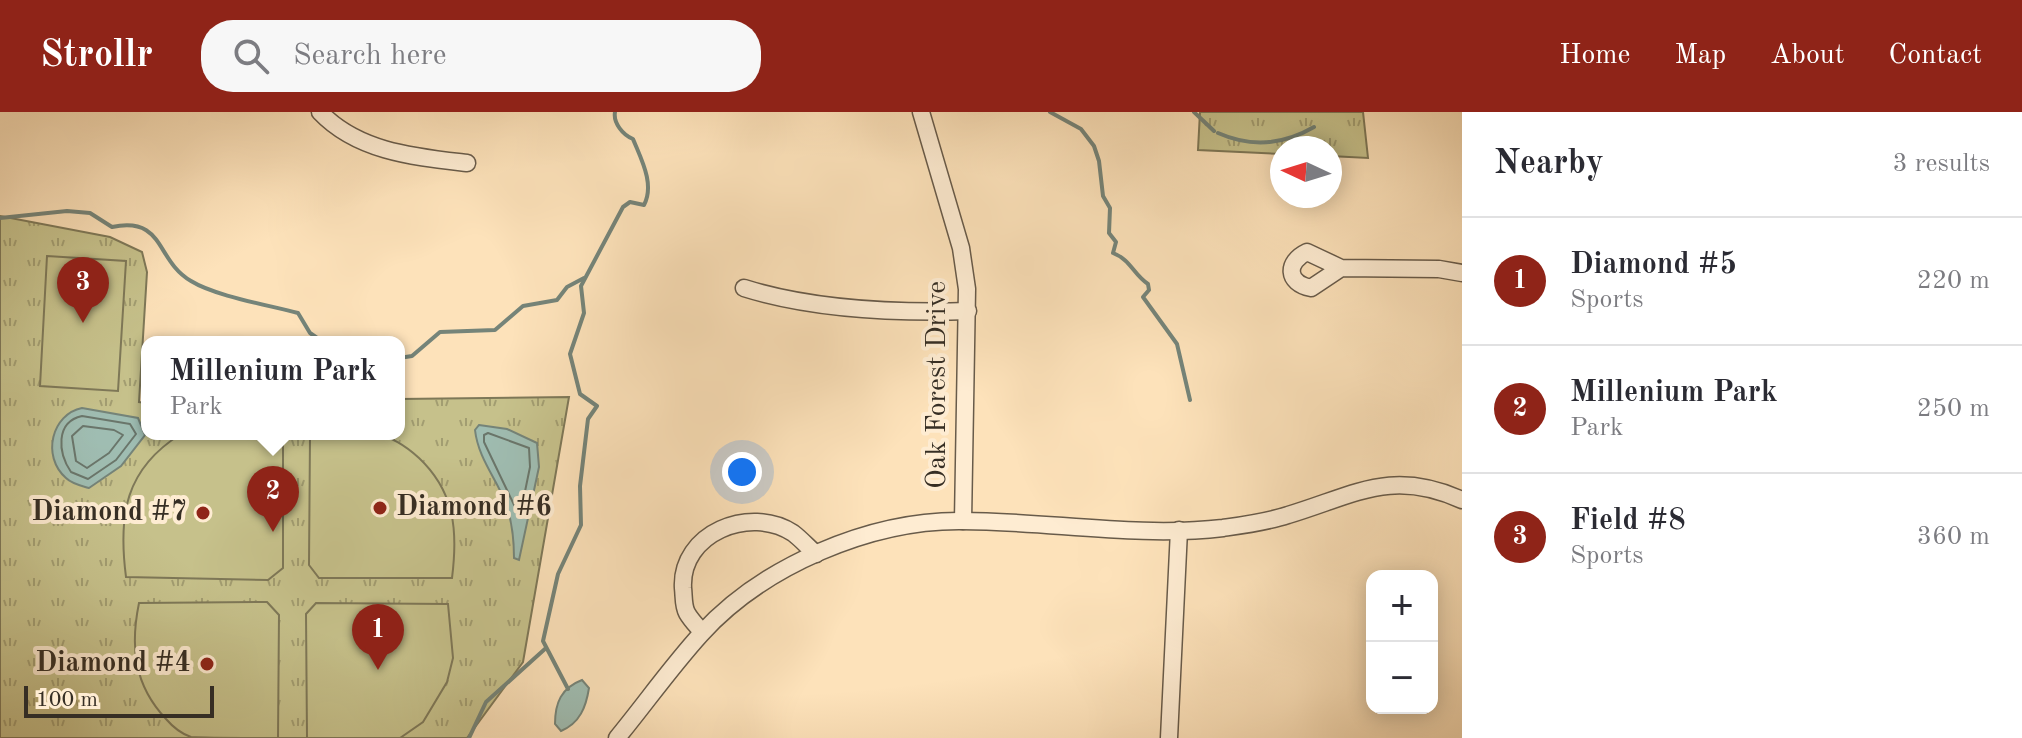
<!DOCTYPE html>
<html lang="en">
<head>
<meta charset="utf-8">
<style>
	:root { --surface:#fff; --page:#f7f7f7; --text:#2b2b33; --muted:#7c7c81; --line:#e1e1e2; --accent:#8f2418 }
	body { margin:0; font-family:"Old Standard TT",serif; background:var(--page); color:var(--text) }
	.controls { position:absolute; right:24px; bottom:24px; display:grid; overflow:hidden; border-radius:16px; box-shadow:0 4px 20px #0003 }
	.controls button { width:72px; height:72px; display:grid; place-items:center; padding:0; border:0; border-bottom:2px solid var(--line); background:var(--surface); color:var(--text); font:40px sans-serif }
	.compass { position:absolute; left:1270px; top:24px; width:72px; height:72px; border-radius:50%; background:var(--surface); box-shadow:0 4px 20px #0003; rotate:274deg }
	.scale { position:absolute; left:24px; bottom:20px; width:190px; box-sizing:border-box; padding-left:8px; border:4px solid #362e24; border-top:0; font-size:22px; line-height:28px; white-space:nowrap; color:#362e24; -webkit-text-stroke:6px #feecd2; paint-order:stroke }
	.you { position:absolute; left:742px; top:360px; width:28px; height:28px; margin:-20px; border:6px solid #fff; border-radius:50%; background:#1a73e8; box-shadow:0 0 0 12px #1a73e833 }
	.badge { display:grid; place-items:center; width:52px; height:52px; border-radius:50%; background:var(--accent); color:#fff; font-size:26px; font-weight:700 }
	.pin { position:absolute; translate:-50% -66px; filter:drop-shadow(0 2px 4px #0008) }
	.pin::after { content:''; position:absolute; top:42px; width:28px; height:24px; background:inherit; clip-path:polygon(0 0,100% 0,50% 100%) }
	.popup { position:absolute; left:141px; top:224px; width:264px; height:104px; box-sizing:border-box; display:grid; place-content:center; border-radius:16px; background:var(--surface); filter:drop-shadow(0 2px 6px #0005); font-size:26px; white-space:nowrap; color:var(--muted) }
	.popup b { font-size:30px; color:var(--text) }
	.popup::after { content:''; position:absolute; left:50%; top:100%; margin-left:-16px; border:16px solid transparent; border-top-color:var(--surface) }
	.list { margin:0; padding:0; list-style:none }
	h2 { display:flex; justify-content:space-between; align-items:center; height:104px; margin:0; padding:0 32px; font-size:34px }
	h2 small { font-size:26px; font-weight:400; color:var(--muted) }
	.list li { display:grid; grid-template-columns:52px 1fr auto; gap:24px; align-items:center; box-sizing:border-box; height:128px; padding:0 32px; border-top:2px solid var(--line) }
	.list b { display:block; font-size:30px; white-space:nowrap }
	.list p { margin:0; font-size:26px; white-space:nowrap; color:var(--muted) }
	.list em { font-size:26px; font-style:normal; color:var(--muted) }
	.icon { flex:none; width:44px; height:44px; fill:none; stroke:currentColor; stroke-width:2; stroke-linecap:round; stroke-linejoin:round }
	.map { position:relative; flex:none; width:1462px; height:626px; overflow:hidden }
	header { display:flex; align-items:center; gap:48px; box-sizing:border-box; height:112px; padding:0 40px; background:var(--accent); color:#fff }
	header strong { font-size:38px }
	nav { display:flex; gap:44px; margin-inline-start:auto; font-size:28px }
	.search { width:560px; height:72px; background:var(--page); display:flex; align-items:center; gap:20px; box-sizing:border-box; padding:0 28px; border-radius:32px; color:var(--muted); font-size:30px }
	main { display:flex }
	aside { flex:1; background:var(--surface) }
	.map>svg:first-child { display:block }
	.park { fill:url(#park-tufts); stroke:#7e7858; stroke-width:2 }
	.pitch { fill:#c6c18b; stroke:#7e7858; stroke-width:2 }
	.water { fill:#9fbdb2; stroke:#758479; stroke-width:2 }
	.lines { fill:none; stroke-linecap:round; stroke-linejoin:round }
	.shore { stroke:#6a766b; stroke-width:2 }
	.stream { stroke:#758479; stroke-width:4 }
	.minor-casing { stroke:#685b4a; stroke-width:19 }
	.minor { stroke:#feecd2; stroke-width:16 }
	.poi-dot { fill:#8f2418; stroke:#feecd2; stroke-width:3 }
	.labels { text-anchor:middle; dominant-baseline:central; stroke-width:8; stroke-linejoin:round; paint-order:stroke }
	.street-label { font-size:28px; fill:#362e24; stroke:#feecd2 }
	.poi-label { font-size:28px; font-weight:bold; fill:#362e24; stroke:#feecd2; text-anchor:end }
</style>
</head>
<body>
<header>
<strong>Strollr</strong>
<div class="search"><svg class="icon" aria-label="search" viewBox="0 0 24 24"><circle cx="10" cy="10" r="6"/><path d="M15 15l6 6"/></svg>Search here</div>
<nav><a>Home</a><a>Map</a><a>About</a><a>Contact</a></nav>
</header>
<main>
<div class="map">
<svg width="1462" height="626" viewBox="0 0 1462 626">
	<defs>
		<pattern id="park-tufts" width="24" height="20" patternUnits="userSpaceOnUse" patternTransform="scale(2)"><rect width="24" height="20" fill="#c6c18b"/><path d="M3 7l-1-3M5 7V3M7 7l1-3M15 17l-1-3M17 17v-4M19 17l1-3" fill="none" stroke="#a29d71"/></pattern>
	</defs>
	<rect width="100%" height="100%" fill="#fde2ba"/>
	<filter id="stains"><feTurbulence type="fractalNoise" baseFrequency=".0025" numOctaves="4"/><feColorMatrix values="0 0 0 0 .2 0 0 0 0 .09 0 0 0 0 .02 0 0 0 .5 -.17"/></filter>
	<radialGradient id="worn" r=".72"><stop offset=".6" stop-color="#630" stop-opacity="0"/><stop offset="1" stop-color="#630" stop-opacity=".3"/></radialGradient>
	<!-- park -->
	<g class="park">
		<path d="M1200 0H1363L1368 46 1330 44V36H1282V42L1198 38Z"/>
		<path d="M0 104 110 125 142 140 147 160 139 290 147 291V322H399V287L569 285 523 550 467 626H0Z"/>
	</g>
	<!-- pitch -->
	<g class="pitch">
		<path d="M47 144 126 149 118 279 40 274Z"/>
		<path d="M181 322H283V456L268 468 126 465C118 403 125 357 181 322Z"/>
		<path d="M320 322C338 322 358 320 376 322 392 325 407 335 419 346 455 380 458 419 452 466H319L309 453 310 324Z"/>
		<path d="M267 490 279 503 278 626C259 626 207 626 191 625 182 622 172 614 166 607 134 573 130 535 139 491Z"/>
		<path d="M316 491 448 492 453 546 447 570 423 610 400 626H307L306 502Z"/>
	</g>
	<!-- water -->
	<g class="water">
		<path d="M82 296 138 306 145 323 121 354 89 376C82 374 72 372 66 366 41 344 52 302 82 296Z"/>
		<path d="M479 313 507 317 537 331 539 355 519 448 514 446C514 426 512 408 505 389 495 365 478 345 475 318Z"/>
		<path d="M582 568 589 576C586 595 580 611 561 619L555 612C555 591 561 576 582 568Z"/>
	</g>
	<g class="lines">
		<!-- shore -->
		<g class="shore">
			<path d="M82 304 130 312 136 322 116 348 88 367 71 360C58 341 55 310 82 304Z"/>
			<path d="M83 314 114 318 123 323 109 341 87 356 76 349 72 324Z"/>
			<path d="M488 321 529 336 530 355 521 399 516 397 484 330V323Z"/>
		</g>
		<!-- stream -->
		<g class="stream">
			<path d="M1050 0 1081 17 1094 34 1099 49 1103 84 1110 96 1109 121 1116 130 1113 141C1131 148 1133 162 1148 172L1149 178 1143 185 1177 232 1190 288"/>
			<path d="M1194 0 1214 19"/>
			<path d="M1218 21C1252 36 1283 33 1314 15"/>
			<path d="M0 106 67 99 90 101 112 115C165 104 155 148 191 169 215 184 268 193 298 201L310 221 323 230"/>
			<path d="M399 246 412 244 440 220 495 218 523 194 557 188 567 175 584 166"/>
			<path d="M568 577 543 529 558 462 581 413 580 374 588 307 597 294 580 282 570 242 584 201 581 174 623 95 630 90 644 93C655 72 641 47 633 27 623 23 613 11 615 0"/>
			<path d="M469 626 486 590 546 536"/>
		</g>
		<!-- minor casing -->
		<g class="minor-casing">
			<g id="minor">
				<path d="M320 0C358 40 415 45 467 51"/>
				<path d="M921 0 961 136 967 177 963 409"/>
				<path d="M1341 156 1311 176C1286 171 1286 150 1307 140L1341 156 1439 157 1462 161"/>
				<path d="M744 176C811 197 898 201 968 199"/>
				<path d="M702 520C697 514 691 508 687 501 683 494 684 484 683 476 680 421 750 393 793 421 801 427 809 436 816 442"/>
				<path d="M617 626C645 592 671 555 701 522 763 454 870 408 962 409 1048 409 1137 426 1223 416 1244 413 1267 410 1288 403 1355 383 1391 356 1462 388"/>
				<path d="M1169 626 1179 418"/>
			</g>
		</g>
		<!-- minor -->
		<use href="#minor" class="minor"/>
	</g>
	<!-- markers -->
	<g class="poi-dot">
		<circle cx="380" cy="396" r="8"/>
		<circle cx="203" cy="401" r="8"/>
		<circle cx="207" cy="552" r="8"/>
	</g>
	<g class="labels">
		<!-- street labels -->
		<g class="street-label">
			<text transform="translate(938 273) rotate(-90)">Oak Forest Drive</text>
		</g>
		<!-- poi labels -->
		<g class="poi-label">
			<text x="396" y="396" text-anchor="start">Diamond #6</text>
			<text x="187" y="401">Diamond #7</text>
			<text x="191" y="552">Diamond #4</text>
		</g>
	</g>
	<rect width="100%" height="100%" filter="url(#stains)"/>
	<rect width="100%" height="100%" fill="url(#worn)"/>
</svg>
<div class="controls">
<button>+</button>
<button>−</button>
</div>
<svg class="compass" viewBox="-18 -18 36 36"><path d="M0-13l5 13h-10z" fill="#e53935"/><path d="M0 13l5-13h-10z" fill="#7c7c81"/></svg>
<div class="scale">100 m</div>
<div class="you"></div>
<div class="pin badge" style="left:378px;top:558px">1</div>
<div class="pin badge" style="left:273px;top:420px">2</div>
<div class="popup"><b>Millenium Park</b>Park</div>
<div class="pin badge" style="left:83px;top:211px">3</div>
</div>
<aside>
<h2>Nearby<small>3 results</small></h2>
<ul class="list">
<li><span class="badge">1</span><div><b>Diamond #5</b><p>Sports</p></div><em>220 m</em></li>
<li><span class="badge">2</span><div><b>Millenium Park</b><p>Park</p></div><em>250 m</em></li>
<li><span class="badge">3</span><div><b>Field #8</b><p>Sports</p></div><em>360 m</em></li>
</ul>
</aside>
</main>
</body>
</html>
